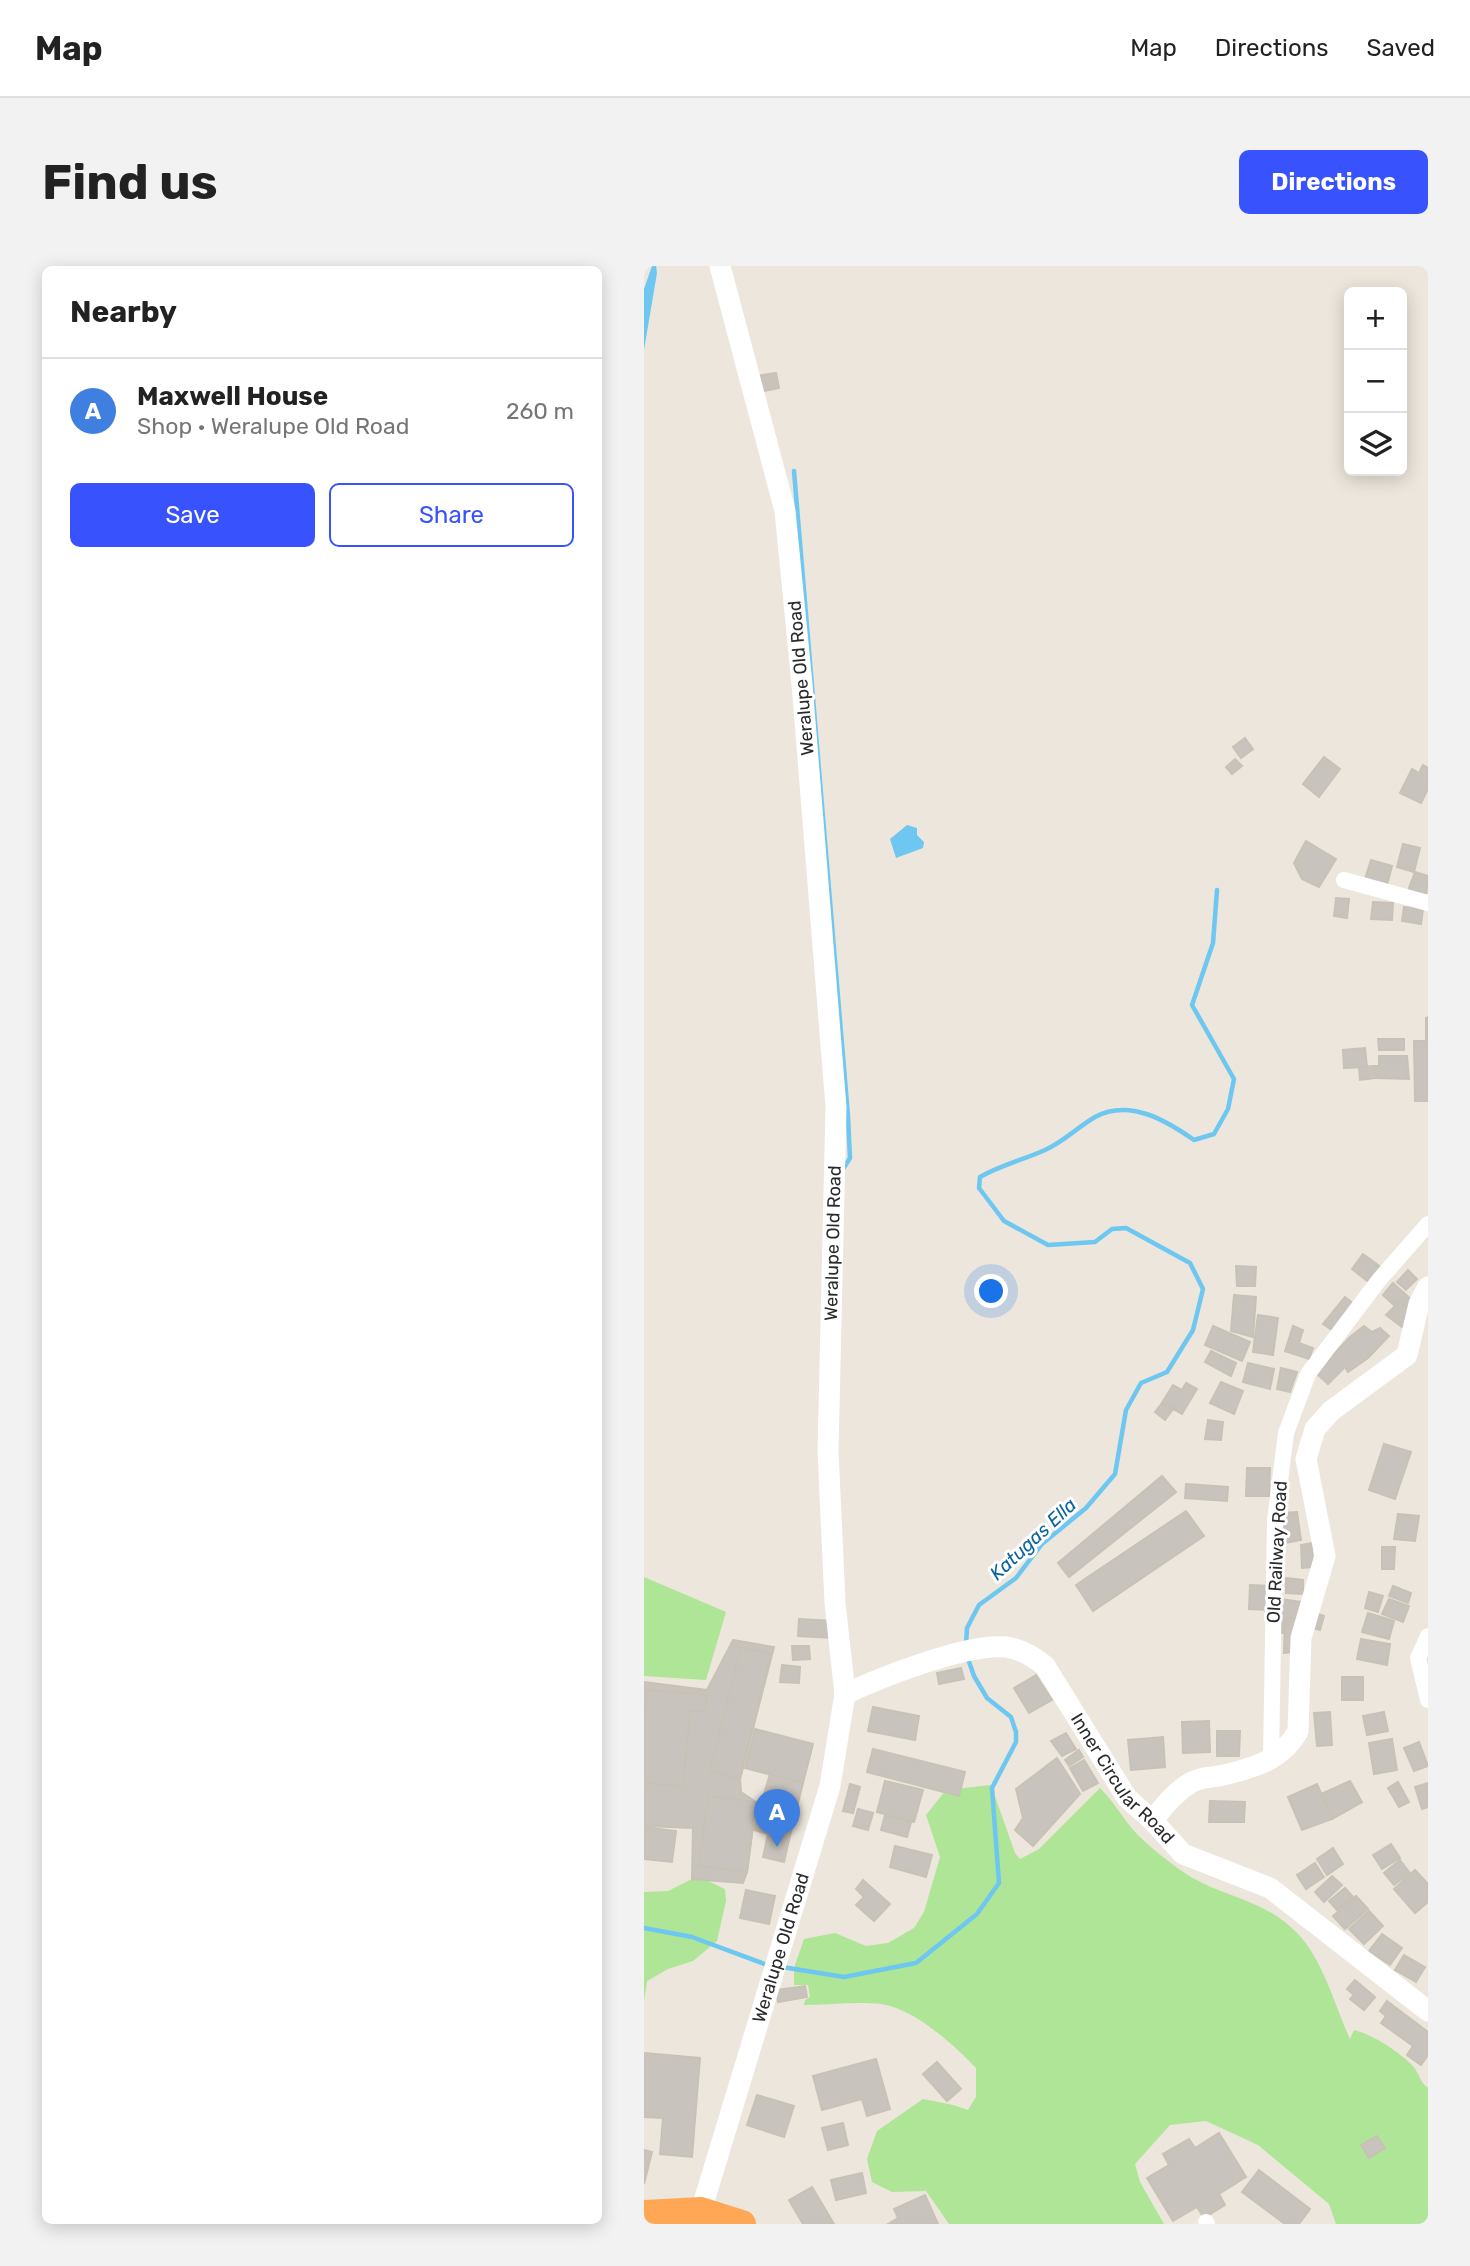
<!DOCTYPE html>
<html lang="en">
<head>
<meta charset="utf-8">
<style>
	:root { --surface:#fff; --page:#f2f2f2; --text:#222; --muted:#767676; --line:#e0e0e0; --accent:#3853fe }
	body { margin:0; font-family:Rubik,sans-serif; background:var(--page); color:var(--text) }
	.controls { position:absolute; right:21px; top:21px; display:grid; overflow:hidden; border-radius:10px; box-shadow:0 4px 18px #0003 }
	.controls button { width:63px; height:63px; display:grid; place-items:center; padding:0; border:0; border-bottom:2px solid var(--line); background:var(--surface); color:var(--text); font:35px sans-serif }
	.you { position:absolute; left:348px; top:1026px; width:24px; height:24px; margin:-18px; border:5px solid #fff; border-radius:50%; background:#1a73e8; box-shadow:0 0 0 10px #1a73e833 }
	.badge { display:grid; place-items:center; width:46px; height:46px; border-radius:50%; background:var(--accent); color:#fff; font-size:23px; font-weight:700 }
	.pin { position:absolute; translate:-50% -58px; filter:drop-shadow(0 2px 4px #0008) }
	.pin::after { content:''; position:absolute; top:37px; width:24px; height:21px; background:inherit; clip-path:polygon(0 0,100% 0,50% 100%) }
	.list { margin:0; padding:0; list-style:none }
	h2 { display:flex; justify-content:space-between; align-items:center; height:91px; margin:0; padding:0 28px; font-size:30px }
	h2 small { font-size:23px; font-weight:400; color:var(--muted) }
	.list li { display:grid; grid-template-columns:46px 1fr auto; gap:21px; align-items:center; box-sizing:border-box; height:105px; padding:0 28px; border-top:2px solid var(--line) }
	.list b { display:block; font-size:26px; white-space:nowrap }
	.list p { margin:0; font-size:23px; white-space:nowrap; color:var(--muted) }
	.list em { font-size:23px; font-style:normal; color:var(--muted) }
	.actions { display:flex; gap:14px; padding:21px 28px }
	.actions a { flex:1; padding:16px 0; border:2px solid var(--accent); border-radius:10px; text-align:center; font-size:24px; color:var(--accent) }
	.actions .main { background:var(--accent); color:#fff }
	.icon { flex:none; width:38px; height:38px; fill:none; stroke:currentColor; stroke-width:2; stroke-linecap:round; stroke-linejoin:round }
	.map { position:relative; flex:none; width:784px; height:1958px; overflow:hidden; border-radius:10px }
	header { display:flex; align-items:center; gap:42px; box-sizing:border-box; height:98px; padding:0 35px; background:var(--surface); border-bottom:2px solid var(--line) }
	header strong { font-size:33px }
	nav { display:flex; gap:38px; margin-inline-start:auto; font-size:24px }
	.intro { display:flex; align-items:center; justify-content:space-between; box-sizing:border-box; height:168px; padding:0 42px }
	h1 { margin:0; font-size:49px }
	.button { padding:18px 32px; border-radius:10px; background:var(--accent); color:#fff; font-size:24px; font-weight:700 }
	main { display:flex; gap:42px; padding:0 42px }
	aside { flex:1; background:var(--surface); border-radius:10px; box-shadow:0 4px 18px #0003 }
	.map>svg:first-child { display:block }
	.green { fill:#aee597 }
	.water { fill:#6dc7f1 }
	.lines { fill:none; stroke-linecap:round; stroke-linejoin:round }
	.stream { stroke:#6dc7f1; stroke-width:4.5 }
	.building { fill:#c8c3bc; stroke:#c8c2b6; stroke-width:2 }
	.street { stroke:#fff; stroke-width:16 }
	.secondary { stroke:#fff; stroke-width:21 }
	.highway { stroke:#ffa755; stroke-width:28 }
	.labels { text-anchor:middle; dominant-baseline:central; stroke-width:6; stroke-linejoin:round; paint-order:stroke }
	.street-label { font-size:18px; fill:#2a2a2a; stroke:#fff }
	.water-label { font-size:19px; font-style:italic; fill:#0a649e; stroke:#fff }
</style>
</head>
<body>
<header>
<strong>Map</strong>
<nav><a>Map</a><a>Directions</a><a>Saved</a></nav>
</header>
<div class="intro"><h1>Find us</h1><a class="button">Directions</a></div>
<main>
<aside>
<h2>Nearby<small></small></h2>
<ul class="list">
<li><span class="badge" style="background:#3f7fe0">A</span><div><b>Maxwell House</b><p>Shop · Weralupe Old Road</p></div><em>260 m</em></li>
</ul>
<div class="actions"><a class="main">Save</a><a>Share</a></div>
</aside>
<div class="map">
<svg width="784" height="1958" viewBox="0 0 784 1958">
	<rect width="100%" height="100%" fill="#ede6dc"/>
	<!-- green -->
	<g class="green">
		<path d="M0 1311 82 1346 62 1414 0 1410Z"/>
		<path d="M347 1519 371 1587 376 1593 395 1583 456 1522C468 1534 476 1547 486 1560 496 1574 532 1602 547 1611 585 1633 622 1634 654 1668 679 1694 691 1740 706 1773L710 1764C728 1768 755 1786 768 1799 775 1806 776 1817 784 1822V1958H692L685 1938 614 1879 562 1855 526 1859 491 1898 496 1916 520 1958H305L282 1925 248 1926 228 1916 223 1893 233 1865 279 1833 309 1839 324 1844 332 1831V1802C310 1779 271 1743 237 1738 213 1735 185 1739 160 1739L161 1734 166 1731 164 1719H150V1702L160 1673 191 1667 222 1680 244 1677 270 1662 280 1646 296 1591 282 1549 302 1524Z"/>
		<path d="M48 1613 64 1615 81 1623 82 1635 73 1675 49 1695 24 1703 3 1715 0 1735V1626L24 1625Z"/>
	</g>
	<!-- water -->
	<g class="water">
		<path d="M8 0H12L13 7 0 84V23Z"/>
		<path d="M263 559 273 562V569L280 576 279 582 252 592 246 573Z"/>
	</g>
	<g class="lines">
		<!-- stream -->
		<g class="stream">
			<path d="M150 205 204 850 206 892 199 903"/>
			<path d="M322 1378 323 1362 335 1339 372 1312 398 1278 442 1242 471 1208 482 1144 497 1117 523 1106 549 1064 559 1023 546 997 482 962 468 963 451 976 404 979 360 955 335 922 336 911C357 899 379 894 401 884 419 876 434 861 451 851 485 832 523 855 550 874L570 868 584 843 590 813 548 739 569 677 573 624"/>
			<path d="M0 1662 48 1671 126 1700"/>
			<path d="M138 1701 200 1711 272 1697 333 1648 355 1617 348 1522 372 1476V1466L367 1451 343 1432 330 1410 323 1390"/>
		</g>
	</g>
	<!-- building -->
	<g class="building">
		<path d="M132 107 135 122 116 126 112 110Z"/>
		<path d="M601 472 609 483 597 492 589 481Z"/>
		<path d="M680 491 696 503 675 531 659 518Z"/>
		<path d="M591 493 598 500 588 508 582 501Z"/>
		<path d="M779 499 784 502V523L777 537 756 527 768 503 775 507Z"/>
		<path d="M662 575 692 593 675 621 658 613 650 597Z"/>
		<path d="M759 578 776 582 770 606 753 601Z"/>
		<path d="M727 594 748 600 743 619 721 613Z"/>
		<path d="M771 606 784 610 782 631 764 625Z"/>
		<path d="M692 632 705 633 703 652 690 650Z"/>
		<path d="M729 636 749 637 748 654 727 653Z"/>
		<path d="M760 641 779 643 777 658 758 655Z"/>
		<path d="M784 751V835H771L770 775H782V752Z"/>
		<path d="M734 773H760V784H735Z"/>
		<path d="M721 782 723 801 700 802 699 784Z"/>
		<path d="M735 790H763L765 813 732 812 730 800H735Z"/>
		<path d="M730 800 732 812 716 814 715 801Z"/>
		<path d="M719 988 738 1002 726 1017 708 1003Z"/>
		<path d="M592 1000 612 1001 611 1020H593Z"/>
		<path d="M764 1004 773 1013 762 1024 753 1016Z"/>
		<path d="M749 1017 769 1035 763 1042 755 1036 751 1040 739 1029Z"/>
		<path d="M590 1029 612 1031 609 1071 587 1065Z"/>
		<path d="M701 1031 711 1039 691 1066 679 1058Z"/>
		<path d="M755 1036 769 1047 758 1061 742 1049Z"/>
		<path d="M614 1049 634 1052 629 1089 609 1086Z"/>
		<path d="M569 1060 606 1076 598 1095 561 1079Z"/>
		<path d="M649 1060 659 1064 655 1077 669 1082 665 1093 641 1085Z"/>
		<path d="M720 1060 728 1066 736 1062 745 1070 724 1092 704 1106 701 1101 684 1118 672 1107 706 1071Z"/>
		<path d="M567 1085 592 1097 587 1110 561 1096Z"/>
		<path d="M604 1097 630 1103 626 1123 599 1116Z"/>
		<path d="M637 1102 653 1106 646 1126 633 1123Z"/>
		<path d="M577 1116 599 1125 590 1148 566 1137Z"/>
		<path d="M542 1117 553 1123 538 1148 518 1137 529 1119 538 1124Z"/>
		<path d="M518 1137 529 1143 521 1154 511 1146Z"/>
		<path d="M564 1154 579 1156 577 1174 561 1173Z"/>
		<path d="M740 1178 767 1186 751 1233 725 1224Z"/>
		<path d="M603 1202H626L625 1230H602Z"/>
		<path d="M518 1210 532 1226 425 1311 414 1297Z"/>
		<path d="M542 1218 584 1221 583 1235 541 1232Z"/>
		<path d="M542 1245 560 1270 449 1345 432 1319Z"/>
		<path d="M653 1246 657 1274 641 1277 638 1247Z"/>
		<path d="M754 1248 775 1250 771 1275 750 1273Z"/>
		<path d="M668 1277 669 1301 658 1302 657 1279Z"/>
		<path d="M738 1281H751L750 1303H738Z"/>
		<path d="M642 1312 659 1314V1328L642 1327Z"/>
		<path d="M606 1319 628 1320 626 1344 605 1343Z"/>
		<path d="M749 1320 767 1327 764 1337 745 1330Z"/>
		<path d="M725 1326 739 1330 734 1346 721 1342Z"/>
		<path d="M636 1333 659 1336 658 1353 641 1352 639 1367 633 1366Z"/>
		<path d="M745 1333 765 1340 759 1356 738 1348Z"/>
		<path d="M665 1345 680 1350 676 1364 660 1359Z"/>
		<path d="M724 1347 750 1355 745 1373 718 1366Z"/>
		<path d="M641 1352 653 1353 651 1386 640 1387Z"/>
		<path d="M155 1353 190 1355 189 1372 154 1370Z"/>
		<path d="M717 1373 746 1378 743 1399 713 1393Z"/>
		<path d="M89 1374 130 1381 96 1513 97 1526 112 1536 103 1606 99 1617 48 1613 49 1562 0 1560V1416L63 1424Z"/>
		<path d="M148 1380H165L166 1393 149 1394Z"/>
		<path d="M97 1381 127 1388 96 1513 66 1505Z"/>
		<path d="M138 1399 156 1401 155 1417 136 1416Z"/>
		<path d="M317 1402 320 1413 295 1418 293 1407Z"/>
		<path d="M392 1409 408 1434 385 1447 370 1422Z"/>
		<rect x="698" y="1411" width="21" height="23"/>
		<path d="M3 1424 63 1429 62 1446 46 1445 39 1520 0 1517V1453Z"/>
		<path d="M229 1441 275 1450 271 1474 224 1465Z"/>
		<path d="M686 1446 688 1479 673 1480 670 1447Z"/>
		<path d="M740 1446 744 1465 723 1469 719 1450Z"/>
		<path d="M565 1455 566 1486 539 1487 538 1456Z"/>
		<path d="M111 1463 169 1478 159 1517 101 1502Z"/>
		<path d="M573 1465H596L595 1490H573Z"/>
		<path d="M422 1467 432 1483 418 1490 407 1475Z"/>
		<path d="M519 1471 521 1501 487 1504 484 1474Z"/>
		<path d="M748 1473 753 1504 730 1508 725 1477Z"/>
		<path d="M775 1476 784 1500 770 1505 760 1482Z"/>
		<path d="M229 1483 321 1506 315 1530 223 1506Z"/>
		<path d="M435 1484 439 1491 425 1500 421 1494Z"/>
		<path d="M413 1492 436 1528 389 1580 371 1564 379 1552 372 1523Z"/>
		<path d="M440 1494 454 1517 439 1525 426 1502Z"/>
		<path d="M126 1508 159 1517 154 1537 120 1528Z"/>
		<path d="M241 1515 279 1524 270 1556 233 1546Z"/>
		<path d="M706 1515 718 1536 688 1553 677 1528Z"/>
		<path d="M754 1516 765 1536 755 1541 744 1522Z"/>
		<path d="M784 1517V1541L778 1543 771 1521Z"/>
		<path d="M206 1518 216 1521 209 1547 199 1545Z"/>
		<path d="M673 1518 688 1553 658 1564 644 1531Z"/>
		<path d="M120 1528 154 1537 149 1558 114 1549Z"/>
		<path d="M64 1530 112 1536 103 1606 55 1600Z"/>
		<path d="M566 1535 601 1536 600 1556H565Z"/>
		<path d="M214 1543 229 1547 224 1564 209 1560Z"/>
		<path d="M114 1549 149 1558 145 1574 110 1564Z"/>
		<path d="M241 1549 267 1556 263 1571 237 1564Z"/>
		<path d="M0 1561 32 1565 28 1596 0 1593Z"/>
		<path d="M124 1568 145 1574 140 1596 119 1591Z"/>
		<path d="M747 1578 756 1592 738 1603 729 1589Z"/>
		<path d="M251 1580 288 1589 282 1611 246 1601Z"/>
		<path d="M689 1582 699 1598 683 1609 673 1593Z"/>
		<path d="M756 1594 766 1607 750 1619 740 1607Z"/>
		<path d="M671 1597 680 1611 662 1623 653 1609Z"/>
		<path d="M771 1604 784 1618V1636L771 1647 750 1623Z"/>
		<path d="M688 1610 698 1619 680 1636 671 1626Z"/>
		<path d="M219 1614 246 1638 230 1655 212 1639 220 1631 212 1623Z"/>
		<path d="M701 1622 709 1631 693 1644 685 1635Z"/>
		<path d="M102 1624 131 1630 125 1658 96 1652Z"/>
		<path d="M712 1630 724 1643 701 1663 689 1650Z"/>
		<path d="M725 1645 739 1660 720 1678 705 1663Z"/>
		<path d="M738 1668 758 1682 746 1699 725 1685Z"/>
		<path d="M760 1689 781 1701 772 1716 751 1704Z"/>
		<path d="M711 1714 731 1731 720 1744 706 1733 710 1729 703 1723Z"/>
		<path d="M161 1720 163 1731 134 1736 132 1724Z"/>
		<path d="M743 1735 784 1766V1789L777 1799 763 1789 769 1780 737 1757 742 1750 736 1745Z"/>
		<path d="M0 1787 56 1792 48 1891 16 1888 19 1852 0 1851Z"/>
		<path d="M232 1793 246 1843 223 1850 218 1833 178 1844 169 1810Z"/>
		<path d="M293 1796 317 1823 303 1835 279 1808Z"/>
		<path d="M113 1829 150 1840 140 1871 103 1859Z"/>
		<path d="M199 1857 204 1879 184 1884 178 1862Z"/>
		<path d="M575 1867 602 1911 575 1928 581 1939 560 1952 553 1941 529 1955 503 1912 525 1899 519 1888 545 1873 551 1882Z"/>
		<path d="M733 1870 741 1882 725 1892 717 1879Z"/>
		<path d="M0 1884 8 1886 0 1918Z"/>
		<path d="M615 1904 666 1943 655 1958H641L598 1926Z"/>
		<path d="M218 1907 222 1927 192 1934 187 1914Z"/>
		<path d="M168 1921 190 1958H159L145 1934Z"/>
		<path d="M281 1929 294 1958H244L254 1952 250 1943Z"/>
	</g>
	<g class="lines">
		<!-- street -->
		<g class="street">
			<path d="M700 614 784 637"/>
			<path d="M784 1370 774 1392 784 1434"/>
			<path d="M627 1493 631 1255 642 1167 664 1108 735 1014 784 958"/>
			<path d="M562 1956 563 1958"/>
		</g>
		<!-- secondary -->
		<g class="secondary">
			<path id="s1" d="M201 1428C238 1411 323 1377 362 1381 377 1383 390 1391 401 1400L483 1532 509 1555 539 1588 626 1622 784 1745"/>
			<path d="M509 1555C519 1540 532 1525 548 1516 556 1512 567 1511 575 1510 606 1503 638 1495 654 1465L657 1372 681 1290 662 1193 671 1163 687 1145 763 1089 775 1038 784 1021"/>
			<path id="s2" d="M57 1945 186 1520 201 1428 191 1337 184 1185 192 841 158 418 141 245 76 0"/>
		</g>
		<!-- highway -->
		<path class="highway" d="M0 1948 57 1945 98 1958"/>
	</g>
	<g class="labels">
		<!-- street labels -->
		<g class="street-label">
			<text transform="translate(157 412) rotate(-95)">Weralupe Old Road</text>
			<text stroke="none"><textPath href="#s2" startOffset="989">Weralupe Old Road</textPath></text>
			<text transform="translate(633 1286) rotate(-87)">Old Railway Road</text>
			<text stroke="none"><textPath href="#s1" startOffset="350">Inner Circular Road</textPath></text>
			<text stroke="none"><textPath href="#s2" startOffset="275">Weralupe Old Road</textPath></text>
		</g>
		<!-- water labels -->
		<g class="water-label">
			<text transform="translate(389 1273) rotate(-43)">Katugas Ella</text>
		</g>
	</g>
</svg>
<div class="controls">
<button>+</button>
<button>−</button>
<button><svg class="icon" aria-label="layers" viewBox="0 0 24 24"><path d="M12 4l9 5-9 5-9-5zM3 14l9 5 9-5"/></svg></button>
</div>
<div class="you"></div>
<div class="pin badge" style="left:133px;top:1581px;background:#3f7fe0">A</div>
</div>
</main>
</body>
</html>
